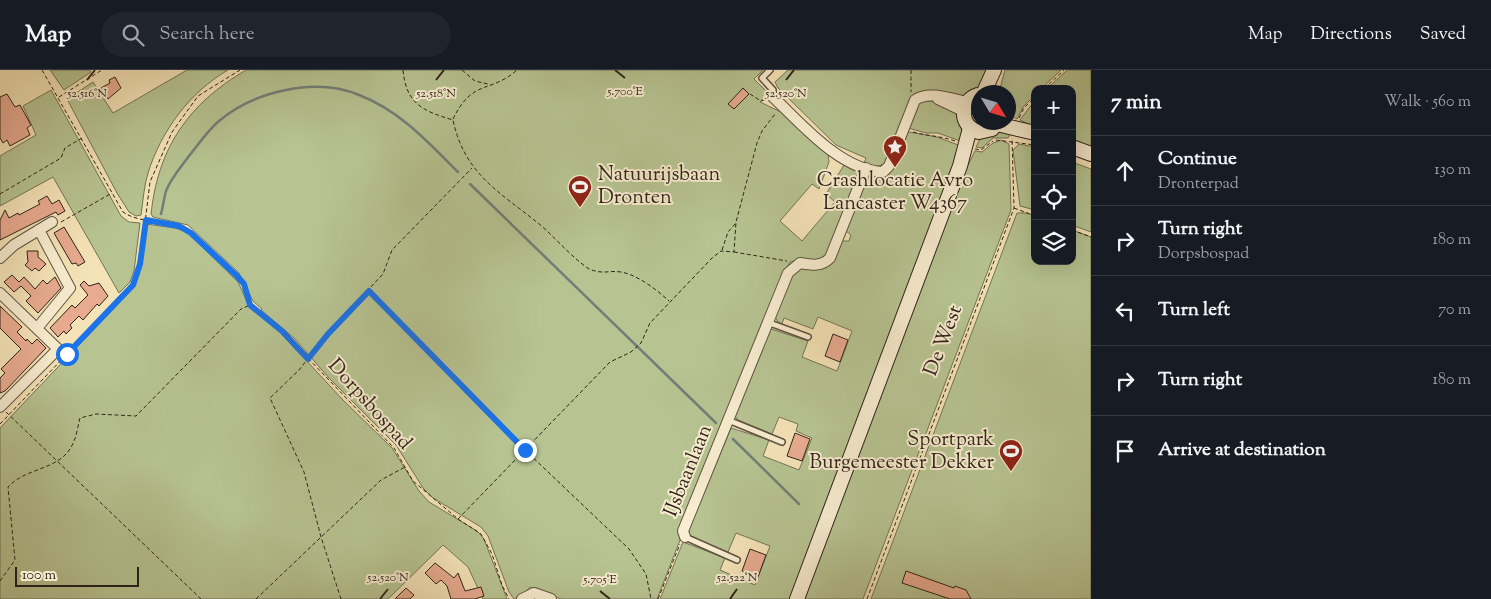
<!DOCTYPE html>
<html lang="en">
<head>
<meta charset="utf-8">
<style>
	:root { --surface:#171b24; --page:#20242c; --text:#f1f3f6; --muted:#9ea1a6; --line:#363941 }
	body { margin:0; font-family:"Sorts Mill Goudy",serif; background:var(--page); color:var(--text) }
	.controls { position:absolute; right:15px; top:15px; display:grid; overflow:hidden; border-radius:10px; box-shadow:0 5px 20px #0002 }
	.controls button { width:45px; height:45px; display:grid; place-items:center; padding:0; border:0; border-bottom:1px solid var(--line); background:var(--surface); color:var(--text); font:25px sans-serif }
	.compass { position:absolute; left:971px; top:15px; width:45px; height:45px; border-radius:50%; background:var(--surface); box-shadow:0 5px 20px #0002; rotate:128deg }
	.scale { position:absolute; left:15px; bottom:12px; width:124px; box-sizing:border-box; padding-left:5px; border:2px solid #2e2319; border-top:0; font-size:14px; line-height:18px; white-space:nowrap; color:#2e2319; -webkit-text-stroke:4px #f8edd0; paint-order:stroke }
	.stop { position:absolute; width:15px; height:15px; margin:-11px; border:4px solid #1a73e8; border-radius:50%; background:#fff }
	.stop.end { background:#1a73e8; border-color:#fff; box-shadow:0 1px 5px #0008 }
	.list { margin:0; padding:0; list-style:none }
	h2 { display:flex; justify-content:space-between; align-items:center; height:65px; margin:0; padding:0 20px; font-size:21px }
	h2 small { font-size:16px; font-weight:400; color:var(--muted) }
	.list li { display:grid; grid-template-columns:32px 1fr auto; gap:15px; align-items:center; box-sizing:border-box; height:70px; padding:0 20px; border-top:1px solid var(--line) }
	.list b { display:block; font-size:19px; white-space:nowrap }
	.list p { margin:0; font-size:16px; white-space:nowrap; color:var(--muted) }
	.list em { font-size:16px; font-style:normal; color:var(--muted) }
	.icon { flex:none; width:28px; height:28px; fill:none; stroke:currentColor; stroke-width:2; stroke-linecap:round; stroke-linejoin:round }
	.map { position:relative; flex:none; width:1091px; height:529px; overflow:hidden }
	header { display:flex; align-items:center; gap:30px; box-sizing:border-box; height:70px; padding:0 25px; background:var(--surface); border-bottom:1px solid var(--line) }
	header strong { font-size:24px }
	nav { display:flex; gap:28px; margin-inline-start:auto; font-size:18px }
	.search { width:350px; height:45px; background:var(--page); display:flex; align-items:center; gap:12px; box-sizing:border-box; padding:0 18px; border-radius:28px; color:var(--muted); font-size:19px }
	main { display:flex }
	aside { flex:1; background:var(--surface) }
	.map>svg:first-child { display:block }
	.green { fill:#b7c492; stroke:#727456 }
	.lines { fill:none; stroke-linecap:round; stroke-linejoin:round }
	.stream { stroke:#727f78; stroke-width:2.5 }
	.building { fill:#e8ab90; stroke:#2e2319 }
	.service-casing { stroke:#605340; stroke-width:8 }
	.minor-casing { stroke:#605340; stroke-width:12 }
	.secondary-casing { stroke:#2e2319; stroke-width:16 }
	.path { stroke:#2e2319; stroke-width:1; stroke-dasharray:4 2.5; stroke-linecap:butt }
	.service { stroke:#f8edd0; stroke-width:5 }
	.minor { stroke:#f8edd0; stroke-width:10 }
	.secondary { stroke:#f8edd0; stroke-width:14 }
	.route { stroke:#1a73e8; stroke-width:6 }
	.ticks { fill:none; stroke:#2e2319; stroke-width:2 }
	.labels { text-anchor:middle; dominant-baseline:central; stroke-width:4; stroke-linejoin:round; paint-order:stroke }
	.poi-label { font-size:20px; fill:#2e2319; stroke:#f8edd0; text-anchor:start }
	.street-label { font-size:20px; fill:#2e2319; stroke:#f8edd0 }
	.ticks-label { font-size:12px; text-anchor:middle; fill:#2e2319; stroke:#f8edd0; stroke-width:4; stroke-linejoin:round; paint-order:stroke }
</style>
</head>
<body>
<header>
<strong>Map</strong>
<div class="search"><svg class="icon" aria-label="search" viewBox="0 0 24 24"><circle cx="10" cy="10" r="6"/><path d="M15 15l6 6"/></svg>Search here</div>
<nav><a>Map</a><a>Directions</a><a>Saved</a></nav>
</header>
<main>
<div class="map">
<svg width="1091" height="529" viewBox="0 0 1091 529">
	<rect width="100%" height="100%" fill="#f4e3b7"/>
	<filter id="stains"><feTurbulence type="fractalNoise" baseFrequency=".004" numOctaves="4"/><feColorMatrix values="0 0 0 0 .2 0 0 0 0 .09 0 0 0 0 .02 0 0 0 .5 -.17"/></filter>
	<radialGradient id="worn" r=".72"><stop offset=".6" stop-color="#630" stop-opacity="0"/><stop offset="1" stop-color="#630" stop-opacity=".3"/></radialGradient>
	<!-- green -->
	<g class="green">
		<path d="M50 0H90L91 2 64 20Z"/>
		<path d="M187 0H228C190 22 161 61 148 103 144 116 143 131 141 145L136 146 129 142 117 123 67 29 93 12 113 43Z"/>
		<path d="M246 0H763L754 9 768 23 760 32 785 44 828 84 829 92 819 119 812 114 780 151 802 171 835 132 826 124 846 92 859 100 827 186 821 191 798 190 790 192 786 199 657 529H561L530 517 518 529H514L509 522 488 466 481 457 433 428 423 418 396 375 329 308 294 268 261 240 262 239 253 231 239 203 188 155 153 147 151 144C158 78 188 34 246 0Z"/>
		<path d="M788 0H991C967 51 944 7 915 25L886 93 876 97 864 93 866 88 836 75 778 18 775 12Z"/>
		<path d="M1005 0H1061L1041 19H1035V25L1023 37 1017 49 1009 45 1008 22H999Z"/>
		<path d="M1067 0H1091V79L1072 72V19H1047Z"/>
		<path d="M51 20 121 146 129 152 140 153 134 201 130 212 119 223 53 107 0 136V86L36 65 23 36Z"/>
		<path d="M1035 30V57L1020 50Z"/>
		<path d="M932 31C957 41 963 44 963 72L938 63H926L908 58 915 39 920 32Z"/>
		<path d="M995 61H1012L1008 68H993L982 78 976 77 981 67Z"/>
		<path d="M909 62 937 67 961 76 792 529H660L683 472 725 488 720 500 755 515 770 476 736 463 728 482 690 467 688 461 731 358 769 370 763 386 799 400 812 368 796 361 798 354 779 347 772 364 738 350 735 346 771 259 808 271 802 287 837 301 852 261 818 247 813 259 784 248 782 254 778 252 775 247 794 201C825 189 822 217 841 171H849L851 165 846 161 866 108C874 103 882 109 889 104L906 63Z"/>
		<path d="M1001 70 1009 74 1011 140 863 529H800L960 111 975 81 982 82 993 73Z"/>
		<path d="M1019 74 1035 77V140L1020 136 1013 80Z"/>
		<path d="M1072 92 1091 99V162L1072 155Z"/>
		<path d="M1017 143H1027L1035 146V191H1072V160L1091 167V529H871Z"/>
		<path d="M146 154 175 158 187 162 238 212 250 238 280 262 342 329 392 378 419 421 429 432 477 461 484 469 507 529H483L468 497 443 475 388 529H0V358L131 220 139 205Z"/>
	</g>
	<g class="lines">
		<!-- stream -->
		<g class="stream">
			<path d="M470 114 716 353"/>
			<path d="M161 144C163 137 164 128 166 121 171 108 181 97 189 86 199 74 207 61 219 51 254 21 316 7 359 25 399 40 428 72 458 102"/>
			<path d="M733 369 799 434"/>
		</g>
	</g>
	<!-- building -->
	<g class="building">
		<path d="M115 7 121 18 108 29 101 18 110 13 109 10Z"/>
		<path d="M743 18 749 24 734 39 728 34Z"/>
		<path d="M7 24 15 37 20 35 31 55 27 58 30 65 10 76 7 70 3 73 0 68V27Z"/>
		<path d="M47 126 52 134 59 130 65 141 58 145 56 142 0 170V150L5 140 9 148 18 143 19 145 40 134 38 131Z"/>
		<path d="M64 157 85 192 78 196 76 193 72 194 54 163Z"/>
		<path d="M27 181H38V187L46 194 39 201 35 198 32 201 25 195 28 192Z"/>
		<path d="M12 205 19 212 24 207 35 219 43 210 47 214 55 207 61 218 38 243 26 231 31 226 21 216 14 222 4 212Z"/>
		<path d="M84 211 89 216 99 213 108 226 99 236 97 234 83 250 79 246 70 255 72 258 66 264 64 261 58 267 50 258 72 235 75 238 88 225 80 215Z"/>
		<path d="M0 236 22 257 17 262 26 271 27 269 32 274 37 269 46 278 5 321 0 323V308L5 303 1 299 21 279 0 258Z"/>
		<path d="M833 264 848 270 840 292 825 286Z"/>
		<path d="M795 363 810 369 802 391 787 386Z"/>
		<path d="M750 479 766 485 758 507 742 501Z"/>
		<path d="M435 493 454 508 458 503 465 521 481 517 484 526 475 529H451L447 516 441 510 436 514 425 503Z"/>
		<path d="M906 501 954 518 955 516 966 520 971 529H950L902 513Z"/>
		<path d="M406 518 414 525 410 529H395Z"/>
	</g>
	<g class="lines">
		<!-- service casing -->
		<g class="service-casing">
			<g id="service">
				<path d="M770 0 762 8 773 20V27"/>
				<path d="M767 252 808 267"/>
				<path d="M728 350 782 372"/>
				<path d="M685 467 737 490"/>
			</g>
		</g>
		<!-- minor casing -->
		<g class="minor-casing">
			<g id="minor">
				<path d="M773 27C802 54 840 100 883 102L889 96 915 30C928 20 952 29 967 32"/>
				<path d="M938 29 963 41"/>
				<path d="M0 188 14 175 52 152"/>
				<path d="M0 223 58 279 0 337"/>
				<path d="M38 257 70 218 39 160"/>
				<path d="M685 467 683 461 788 203 800 193C812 195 821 197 830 188L866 98"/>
				<path d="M522 529 534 523 551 529"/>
			</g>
		</g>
		<!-- secondary casing -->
		<g class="secondary-casing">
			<g id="secondary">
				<path d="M984 22 994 0"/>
				<path d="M978 25C959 31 959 56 979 62L992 59 998 52"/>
				<path d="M997 54 1035 63"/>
				<path d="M1072 77 1091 84"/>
				<path d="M797 529 960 96 970 58"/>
			</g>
		</g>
		<!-- path -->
		<g class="path">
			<path d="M42 0 123 142C139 153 160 150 178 156 198 162 222 192 237 206L243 214 251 235 282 261 394 378 413 411 458 449 481 464 492 484 502 515 509 529"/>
			<path d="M403 0C406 34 423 41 453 50 464 103 499 122 538 153 556 168 570 186 589 199 604 205 608 200 621 202 638 205 657 220 669 231"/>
			<path d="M462 0 475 11 488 14"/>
			<path d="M911 0V22"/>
			<path d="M1044 19 1064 0"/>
			<path d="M750 24 761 31 765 30"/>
			<path d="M59 27 102 0"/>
			<path d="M1019 48 1024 38 1035 27"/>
			<path d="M453 49C473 8 490 24 517 0"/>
			<path d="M913 62C927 66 941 66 955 71"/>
			<path d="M996 70 1035 75"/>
			<path d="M975 79 981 80 993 71"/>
			<path d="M0 124 61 88 65 78 82 68"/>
			<path d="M1014 138 1035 146"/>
			<path d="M61 152 112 123"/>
			<path d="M1072 160 1091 167"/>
			<path d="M722 180 728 162 736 153"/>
			<path d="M734 182 787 191"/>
			<path d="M369 222 525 380 629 479 646 504 651 529"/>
			<path d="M6 342 201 529"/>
			<path d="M0 354 133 215 140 194 150 112 172 62 198 26 240 0"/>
			<path d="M458 449 610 292 631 282 641 273 650 253 712 188 721 181 734 182 736 152 757 73 762 61 775 44"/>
			<path d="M0 511 15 490 8 417C27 396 63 401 74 371 77 364 78 355 80 348L96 344 136 346 241 239 250 235"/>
			<path d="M256 529 381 410 405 397"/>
			<path d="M341 529 321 467 304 402 270 328 299 300 328 263 383 204 392 180 472 98"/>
			<path d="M658 529 680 474"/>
			<path d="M867 529 1014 138 1012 68"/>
		</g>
		<!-- service -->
		<use href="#service" class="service"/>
		<!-- minor -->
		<use href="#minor" class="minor"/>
		<!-- secondary -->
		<use href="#secondary" class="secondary"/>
	</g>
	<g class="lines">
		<!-- route -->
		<path class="route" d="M67 284 133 215 140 194 146 150 179 156 191 163 237 206 244 214 250 235 282 261 308 289 328 264 369 221 525 380"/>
	</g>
	<!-- ticks -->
	<path class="ticks" d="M615 0 625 8M87 10 95 0M436 10 444 0M786 10 794 0M600 521 610 529M380 529 388 519M730 529 737 519"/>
	<!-- icons -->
	<defs>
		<g id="sight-pin" transform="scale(1.25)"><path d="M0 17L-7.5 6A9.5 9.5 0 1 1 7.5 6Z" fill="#8f2418" stroke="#f8edd0"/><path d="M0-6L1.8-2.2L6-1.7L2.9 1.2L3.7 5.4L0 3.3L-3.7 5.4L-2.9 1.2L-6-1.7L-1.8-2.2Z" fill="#fff"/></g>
		<g id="stadium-pin" transform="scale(1.25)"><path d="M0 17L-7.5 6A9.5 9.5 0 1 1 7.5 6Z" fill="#8f2418" stroke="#f8edd0"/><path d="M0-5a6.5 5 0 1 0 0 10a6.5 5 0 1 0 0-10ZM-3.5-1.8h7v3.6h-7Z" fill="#fff"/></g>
	</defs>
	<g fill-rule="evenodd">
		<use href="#sight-pin" x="895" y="77"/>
		<use href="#stadium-pin" x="580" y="117"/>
		<use href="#stadium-pin" x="1011" y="381"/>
	</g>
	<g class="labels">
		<!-- poi labels -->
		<g class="poi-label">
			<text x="598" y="105">Natuurijsbaan<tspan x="598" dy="23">Dronten</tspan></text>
			<text x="895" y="111" text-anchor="middle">Crashlocatie Avro<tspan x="895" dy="23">Lancaster W4367</tspan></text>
			<text x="994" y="370" text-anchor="end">Sportpark<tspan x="994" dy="23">Burgemeester Dekker</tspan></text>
		</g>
		<!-- street labels -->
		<g class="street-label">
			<text transform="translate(944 271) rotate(-69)">De West</text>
			<text transform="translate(369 335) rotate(48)">Dorpsbospad</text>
			<text transform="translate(689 401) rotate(-68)">IJsbaanlaan</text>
		</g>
	</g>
	<g class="ticks-label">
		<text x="625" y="25">5.700°E</text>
		<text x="436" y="27">52.518°N</text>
		<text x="786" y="27">52.520°N</text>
		<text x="87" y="27">52.516°N</text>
		<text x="388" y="511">52.520°N</text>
		<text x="737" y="511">52.522°N</text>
		<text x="600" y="513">5.705°E</text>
	</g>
	<rect width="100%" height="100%" filter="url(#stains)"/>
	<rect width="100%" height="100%" fill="url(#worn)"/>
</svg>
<div class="controls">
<button>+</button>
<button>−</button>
<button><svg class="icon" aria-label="locate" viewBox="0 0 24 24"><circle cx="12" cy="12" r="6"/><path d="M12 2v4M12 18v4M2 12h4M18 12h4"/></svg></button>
<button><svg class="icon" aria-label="layers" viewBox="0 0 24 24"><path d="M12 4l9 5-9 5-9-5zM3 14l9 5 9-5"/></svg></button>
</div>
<svg class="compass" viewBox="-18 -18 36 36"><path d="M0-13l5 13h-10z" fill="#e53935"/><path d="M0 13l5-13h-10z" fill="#9ea1a6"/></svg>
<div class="scale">100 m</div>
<div class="stop" style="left:67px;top:284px"></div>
<div class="stop end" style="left:525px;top:380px"></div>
</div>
<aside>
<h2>7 min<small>Walk · 560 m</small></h2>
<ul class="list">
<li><svg class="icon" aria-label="ahead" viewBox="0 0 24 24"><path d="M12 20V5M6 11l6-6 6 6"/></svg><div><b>Continue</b><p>Dronterpad</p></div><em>130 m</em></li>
<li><svg class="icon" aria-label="right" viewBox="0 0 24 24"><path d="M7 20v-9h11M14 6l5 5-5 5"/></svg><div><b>Turn right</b><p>Dorpsbospad</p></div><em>180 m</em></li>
<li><svg class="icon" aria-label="left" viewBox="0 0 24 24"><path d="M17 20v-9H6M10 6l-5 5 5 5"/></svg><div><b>Turn left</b></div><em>70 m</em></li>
<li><svg class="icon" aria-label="right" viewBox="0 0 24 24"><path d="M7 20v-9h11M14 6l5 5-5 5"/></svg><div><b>Turn right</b></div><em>180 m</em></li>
<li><svg class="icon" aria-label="arrive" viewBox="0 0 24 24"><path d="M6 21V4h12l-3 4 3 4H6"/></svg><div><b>Arrive at destination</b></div></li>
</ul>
</aside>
</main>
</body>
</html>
